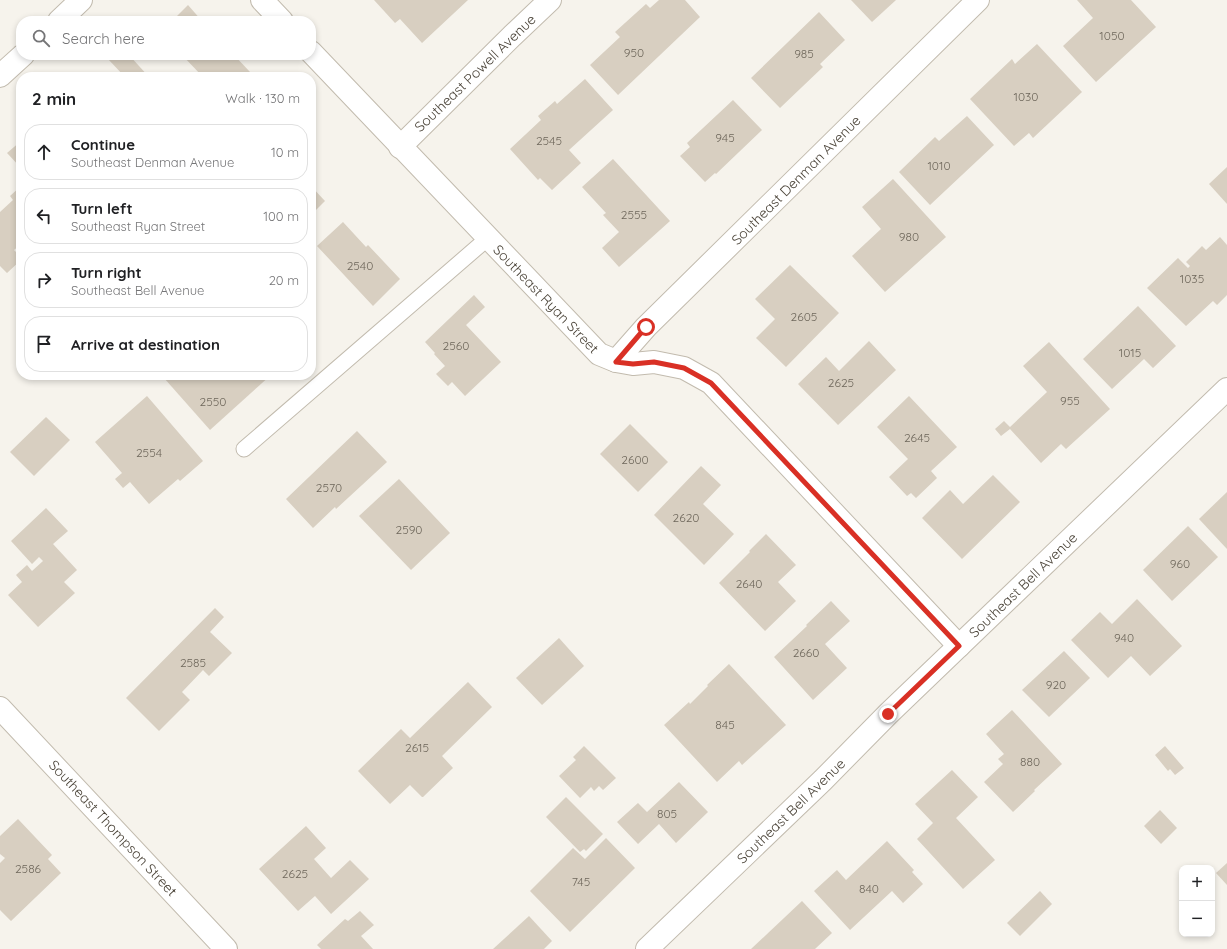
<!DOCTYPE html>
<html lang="en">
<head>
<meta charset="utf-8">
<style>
	:root { --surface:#fff; --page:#f2f2f2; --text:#202124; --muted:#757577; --line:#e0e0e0 }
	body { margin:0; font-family:Quicksand,sans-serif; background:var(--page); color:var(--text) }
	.controls { position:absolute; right:12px; bottom:12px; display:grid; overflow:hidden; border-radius:8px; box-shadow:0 2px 6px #0003 }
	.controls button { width:36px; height:36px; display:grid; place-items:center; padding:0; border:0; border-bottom:1px solid var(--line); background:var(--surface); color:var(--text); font:20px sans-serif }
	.stop { position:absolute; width:12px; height:12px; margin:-9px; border:3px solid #d93025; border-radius:50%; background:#fff }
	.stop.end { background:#d93025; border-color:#fff; box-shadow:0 1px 4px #0008 }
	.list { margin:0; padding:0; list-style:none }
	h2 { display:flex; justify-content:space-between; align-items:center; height:52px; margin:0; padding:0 16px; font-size:17px }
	h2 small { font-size:13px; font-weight:400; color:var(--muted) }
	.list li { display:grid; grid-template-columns:26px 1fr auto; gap:12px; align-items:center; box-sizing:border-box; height:56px; margin:0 8px 8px; padding:0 8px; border:1px solid var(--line); border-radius:16px }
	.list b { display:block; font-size:15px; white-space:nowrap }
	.list p { margin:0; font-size:13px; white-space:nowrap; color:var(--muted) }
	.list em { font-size:13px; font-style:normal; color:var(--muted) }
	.icon { flex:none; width:22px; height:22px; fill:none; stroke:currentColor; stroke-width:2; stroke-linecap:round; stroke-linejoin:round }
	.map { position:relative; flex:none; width:1227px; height:949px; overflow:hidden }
	.search { position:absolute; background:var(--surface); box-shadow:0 2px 6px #0003; left:16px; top:16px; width:300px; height:44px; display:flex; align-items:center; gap:10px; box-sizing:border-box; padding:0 14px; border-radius:16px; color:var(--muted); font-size:15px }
	.panel { position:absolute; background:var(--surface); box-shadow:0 2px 6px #0003; left:16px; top:72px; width:300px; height:308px; border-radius:16px }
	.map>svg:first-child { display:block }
	.building { fill:#d8cfc1 }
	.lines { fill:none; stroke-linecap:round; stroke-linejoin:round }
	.service-casing { stroke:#c2bbae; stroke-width:17 }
	.minor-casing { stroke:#c2bbae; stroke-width:24 }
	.service { stroke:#fff; stroke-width:15 }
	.minor { stroke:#fff; stroke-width:22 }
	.route { stroke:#d93025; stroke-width:5 }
	.labels { text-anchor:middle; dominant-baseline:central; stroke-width:4; stroke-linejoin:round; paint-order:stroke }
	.number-label { font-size:12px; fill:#6e675b }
	.street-label { font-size:14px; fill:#4b4439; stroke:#fff }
</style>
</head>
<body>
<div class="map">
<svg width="1227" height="949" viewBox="0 0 1227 949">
	<rect width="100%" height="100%" fill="#f6f3ec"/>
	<!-- building -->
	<g class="building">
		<path d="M374 0H468L422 43 400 19 395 23Z"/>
		<path d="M659 0H685L700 17 618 95 590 65 620 37 615 32 646 4 650 8Z"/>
		<path d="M851 0H896L872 22Z"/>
		<path d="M1077 0H1131L1156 27 1096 82 1063 46 1093 18Z"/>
		<path d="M188 5 202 21H172Z"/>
		<path d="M819 12 845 40 820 64 823 67 780 108 751 78Z"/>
		<path d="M1037 44 1082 92 1033 138 1029 133 1014 146 970 99 1012 59 1015 64Z"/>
		<path d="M112 55H129L149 77H125L108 59Z"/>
		<path d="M182 55H234L250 72 245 77H203Z"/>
		<path d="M585 79 613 110 569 150 581 163 552 190 540 178 538 180 510 149 541 120 538 116 555 101 557 104Z"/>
		<path d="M733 100 762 130 716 174 715 173 705 182 680 156 690 147 687 143Z"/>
		<path d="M967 116 994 145 930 205 899 172 935 137 939 141Z"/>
		<path d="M21 141V168L7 153Z"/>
		<path d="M613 159 670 221 619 267 602 248 619 232 603 215 606 213 582 187Z"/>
		<path d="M1227 167V204L1209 184Z"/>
		<path d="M893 179 946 237 885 292 852 256 881 229 862 207Z"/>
		<path d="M21 186V244L14 250 21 257V260L7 273 0 266V212L13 200 10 196Z"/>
		<path d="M311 186 325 201 311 215Z"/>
		<path d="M343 222 366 247 368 245 400 279 373 306 317 246Z"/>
		<path d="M1220 237 1227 245V295L1217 305 1213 301 1186 326 1147 288 1178 258 1188 268 1190 266 1186 262 1202 246 1206 250Z"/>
		<path d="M790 265 839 313 786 367 756 338 775 319 755 299Z"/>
		<path d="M474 295 485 307 466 325 501 362 465 396 452 382 448 386 436 374 445 366 434 354 435 353 425 342Z"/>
		<path d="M1138 306 1176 346 1153 368 1144 359 1112 389 1083 359Z"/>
		<path d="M869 341 896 370 838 425 798 384 826 357 839 371Z"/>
		<path d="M1049 342 1110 409 1066 449 1061 444 1041 463 1010 429 1001 436 995 429 1004 421 1010 427 1047 392 1023 366Z"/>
		<path d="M167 375H271L210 430 164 378Z"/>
		<path d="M147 396 203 461 180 481 178 479 149 504 130 482 123 488 115 479 122 473 95 442Z"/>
		<path d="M909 396 957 447 931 471 937 478 916 498 911 493 907 496 889 477 908 459 877 427Z"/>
		<path d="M46 417 70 440 34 476 10 452Z"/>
		<path d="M630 424 668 462 638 492 600 454Z"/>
		<path d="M357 431 387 462 336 509 335 507 313 528 286 499Z"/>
		<path d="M701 466 721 485 703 504 734 534 704 565 654 515Z"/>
		<path d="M993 475 1020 502 962 559 922 518 950 490 963 504Z"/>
		<path d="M399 479 450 533 411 570 359 516Z"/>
		<path d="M1227 492V549L1199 519Z"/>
		<path d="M46 508 68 531 53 544 77 570 64 582 75 593 38 627 8 595 22 582 16 575 27 565 32 571 43 561 39 557 32 564 11 541Z"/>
		<path d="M1188 526 1218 557 1172 601 1143 570Z"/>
		<path d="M766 534 796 565 778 582 796 601 765 631 719 583 750 552 749 551Z"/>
		<path d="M1137 599 1182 646 1150 676 1131 656 1108 678 1071 640 1100 612 1112 624Z"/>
		<path d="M831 601 850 621 825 644 847 668 813 700 774 657 807 626 806 625Z"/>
		<path d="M215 608 224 617 210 632 232 653 209 676 203 670 182 692 190 700 159 731 126 698Z"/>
		<path d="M559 638 584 666 542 705 516 678Z"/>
		<path d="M1064 651 1090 678 1049 717 1022 690Z"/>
		<path d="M729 664 786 725 742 765 739 761 717 782 664 725 689 702 690 704 708 686 707 685Z"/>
		<path d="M468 682 492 707 442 756 453 768 423 797H422L410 785 390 804 358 771 401 729 410 738Z"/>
		<path d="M1012 710 1062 764 1034 790 1035 791 1013 812 984 782 1003 764 998 759 1004 754 986 734Z"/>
		<path d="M584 746 616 778 603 790 599 786 594 791 591 787 580 798 559 776 576 760 573 757Z"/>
		<path d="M1165 746 1184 768 1175 775 1170 769 1168 771 1155 755Z"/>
		<path d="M952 770 978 797 956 818 995 860 963 889 917 839 933 823 915 804Z"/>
		<path d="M679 782 708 812 676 843 659 824 638 844 617 822 638 803 647 812Z"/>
		<path d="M566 797 603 834 586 851 584 849 580 852 546 817Z"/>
		<path d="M1160 810 1177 828 1161 844 1144 826Z"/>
		<path d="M18 819 52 855 48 859 61 873 11 921 0 910V863L5 858 0 854V836Z"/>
		<path d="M306 826 326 848 314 859 331 878 350 860 369 879 331 914 315 896 298 911 259 869Z"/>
		<path d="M606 838 635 868 570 932 530 891 573 848 585 859Z"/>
		<path d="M887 841 914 870 912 872 923 884 903 903 892 891 850 930 814 891 837 870 846 880Z"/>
		<path d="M1227 863V885L1216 873Z"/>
		<path d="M1040 891 1052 904 1020 936 1007 923Z"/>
		<path d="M802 901 832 933 815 949H751Z"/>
		<path d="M360 911 374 925 361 936 373 949H321L317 945 345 919 348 921Z"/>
		<path d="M529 916 552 941 544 949H493Z"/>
	</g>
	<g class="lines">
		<!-- service casing -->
		<g class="service-casing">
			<path id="service" d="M244 449 488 238"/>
		</g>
		<!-- minor casing -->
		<g class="minor-casing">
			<g id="minor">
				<path d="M262 0 282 21"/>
				<path d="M59 21 81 0"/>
				<path d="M311 52 599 354 616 361 633 364 654 362 684 368 711 383 959 646"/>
				<path d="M0 76 23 55"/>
				<path d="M400 147 512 36 550 0"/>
				<path d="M616 361 646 327 978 0"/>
				<path d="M0 708 226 949"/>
				<path d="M647 949 823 780 888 714 1227 389"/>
			</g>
		</g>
		<!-- service -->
		<use href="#service" class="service"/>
		<!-- minor -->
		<use href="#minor" class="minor"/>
	</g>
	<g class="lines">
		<!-- route -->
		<path class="route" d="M646 327 616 362 633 364 654 362 684 368 711 383 959 646 888 714"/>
	</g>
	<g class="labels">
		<!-- number labels -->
		<g class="number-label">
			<text x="1112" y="35">1050</text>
			<text x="634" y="52">950</text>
			<text x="804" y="53">985</text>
			<text x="1026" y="96">1030</text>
			<text x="725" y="137">945</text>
			<text x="549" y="140">2545</text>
			<text x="939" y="165">1010</text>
			<text x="634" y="214">2555</text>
			<text x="909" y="236">980</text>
			<text x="360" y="265">2540</text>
			<text x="1192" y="278">1035</text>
			<text x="804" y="316">2605</text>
			<text x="456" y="345">2560</text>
			<text x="1130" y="352">1015</text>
			<text x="841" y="382">2625</text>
			<text x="1070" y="400">955</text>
			<text x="213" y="401">2550</text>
			<text x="917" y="437">2645</text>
			<text x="149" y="452">2554</text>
			<text x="635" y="459">2600</text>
			<text x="329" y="487">2570</text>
			<text x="686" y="517">2620</text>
			<text x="409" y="529">2590</text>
			<text x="1180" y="563">960</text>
			<text x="749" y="583">2640</text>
			<text x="1124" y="637">940</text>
			<text x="806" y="652">2660</text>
			<text x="193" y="662">2585</text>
			<text x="1056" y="684">920</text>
			<text x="725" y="724">845</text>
			<text x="417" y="747">2615</text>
			<text x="1030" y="761">880</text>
			<text x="667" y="813">805</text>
			<text x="28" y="868">2586</text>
			<text x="295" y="873">2625</text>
			<text x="581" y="881">745</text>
			<text x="869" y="888">840</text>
		</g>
		<!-- street labels -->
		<g class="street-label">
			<text transform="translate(475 73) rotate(-44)">Southeast Powell Avenue</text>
			<text transform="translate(796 180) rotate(-45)">Southeast Denman Avenue</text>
			<text transform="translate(546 299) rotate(46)">Southeast Ryan Street</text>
			<text transform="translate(1023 585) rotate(-44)">Southeast Bell Avenue</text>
			<text transform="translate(791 811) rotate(-44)">Southeast Bell Avenue</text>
			<text transform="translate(113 828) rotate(47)">Southeast Thompson Street</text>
		</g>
	</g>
</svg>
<div class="controls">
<button>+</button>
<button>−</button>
</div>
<div class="stop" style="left:646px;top:327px"></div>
<div class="stop end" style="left:888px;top:714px"></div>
<div class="search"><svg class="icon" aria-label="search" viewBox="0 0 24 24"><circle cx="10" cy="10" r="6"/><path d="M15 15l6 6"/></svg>Search here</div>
<section class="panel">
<h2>2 min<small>Walk · 130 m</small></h2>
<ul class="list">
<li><svg class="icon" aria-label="ahead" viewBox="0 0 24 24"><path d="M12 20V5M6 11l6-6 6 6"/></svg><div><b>Continue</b><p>Southeast Denman Avenue</p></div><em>10 m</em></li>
<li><svg class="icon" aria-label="left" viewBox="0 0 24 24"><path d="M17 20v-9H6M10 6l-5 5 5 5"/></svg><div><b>Turn left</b><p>Southeast Ryan Street</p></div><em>100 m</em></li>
<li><svg class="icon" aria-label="right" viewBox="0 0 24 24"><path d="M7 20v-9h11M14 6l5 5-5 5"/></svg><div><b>Turn right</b><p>Southeast Bell Avenue</p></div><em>20 m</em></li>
<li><svg class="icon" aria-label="arrive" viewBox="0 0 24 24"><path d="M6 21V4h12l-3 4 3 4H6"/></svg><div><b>Arrive at destination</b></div></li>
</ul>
</section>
</div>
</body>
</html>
